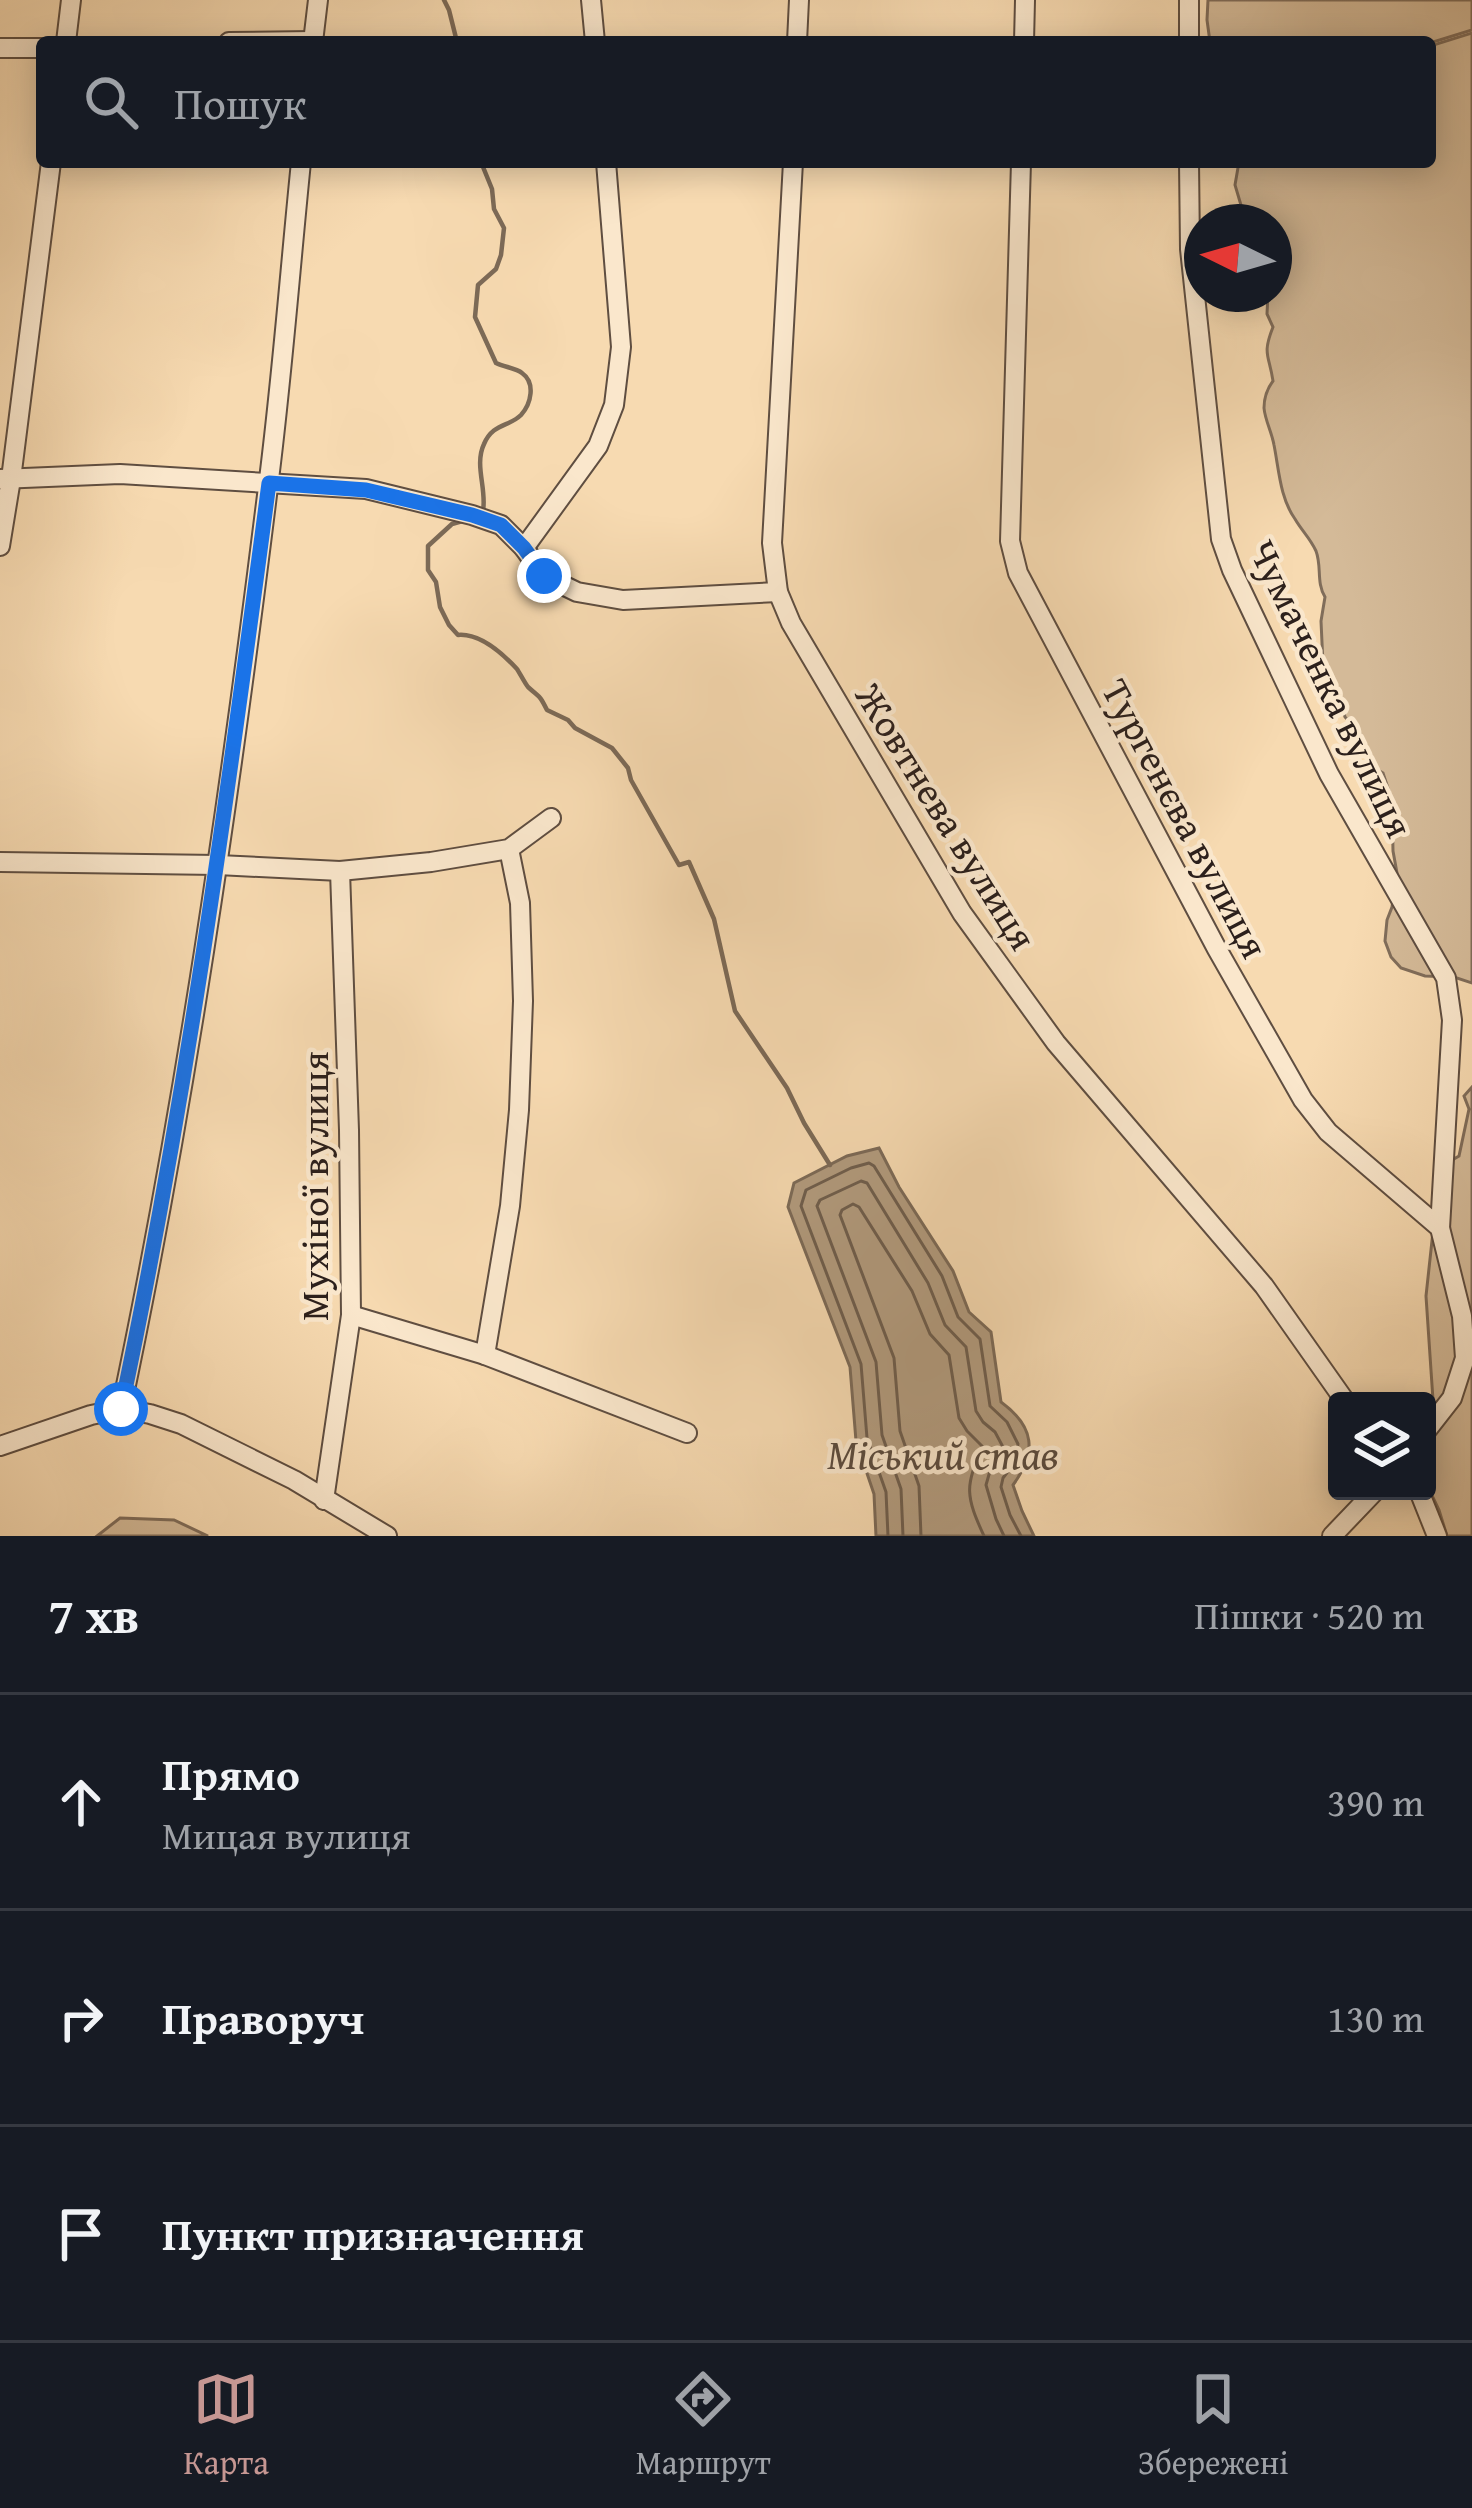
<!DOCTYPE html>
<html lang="uk">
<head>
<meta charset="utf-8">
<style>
	:root { --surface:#171b24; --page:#242831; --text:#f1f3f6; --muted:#9ea1a6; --line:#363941; --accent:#c59692 }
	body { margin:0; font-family:"Gentium Book Plus",serif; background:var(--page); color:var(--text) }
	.controls { position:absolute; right:36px; bottom:36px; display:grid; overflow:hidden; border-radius:12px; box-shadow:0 6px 30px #0003 }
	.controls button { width:108px; height:108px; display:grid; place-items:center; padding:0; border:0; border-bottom:3px solid var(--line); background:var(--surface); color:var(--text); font:60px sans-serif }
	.compass { position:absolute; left:1184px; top:204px; width:108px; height:108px; border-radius:50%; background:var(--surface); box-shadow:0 6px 30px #0003; rotate:275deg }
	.stop { position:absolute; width:36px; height:36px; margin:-27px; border:9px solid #1a73e8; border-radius:50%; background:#fff }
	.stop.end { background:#1a73e8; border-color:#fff; box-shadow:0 3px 12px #0008 }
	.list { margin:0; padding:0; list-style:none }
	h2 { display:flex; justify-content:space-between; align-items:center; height:156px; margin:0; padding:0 48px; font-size:51px }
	h2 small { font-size:39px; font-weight:400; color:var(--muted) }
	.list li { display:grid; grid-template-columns:78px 1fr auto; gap:36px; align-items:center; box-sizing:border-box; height:216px; padding:0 48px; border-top:3px solid var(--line) }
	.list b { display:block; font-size:45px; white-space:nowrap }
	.list p { margin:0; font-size:39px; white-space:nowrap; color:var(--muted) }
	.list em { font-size:39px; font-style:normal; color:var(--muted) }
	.icon { flex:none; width:66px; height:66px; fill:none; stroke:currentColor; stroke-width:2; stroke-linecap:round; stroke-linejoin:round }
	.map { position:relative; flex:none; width:1472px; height:1536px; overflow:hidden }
	.search { position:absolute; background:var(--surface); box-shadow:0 6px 30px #0003; left:36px; right:36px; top:36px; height:132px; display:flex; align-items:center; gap:30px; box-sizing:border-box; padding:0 42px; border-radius:12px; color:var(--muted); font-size:45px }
	.sheet { height:804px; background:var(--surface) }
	nav { display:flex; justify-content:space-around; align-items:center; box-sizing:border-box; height:168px; border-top:3px solid var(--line); background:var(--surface); font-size:33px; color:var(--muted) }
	nav a { display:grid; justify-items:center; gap:6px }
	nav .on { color:var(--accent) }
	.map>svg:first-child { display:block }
	.green { fill:#d4ba98; stroke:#806d5a; stroke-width:3 }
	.water { fill:#b29b7e; stroke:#7c6a57; stroke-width:3 }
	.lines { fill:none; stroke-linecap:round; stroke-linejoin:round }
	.shore { stroke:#6f5e4d; stroke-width:3 }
	.stream { stroke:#7c6a57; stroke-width:4.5 }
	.minor-casing { stroke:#5f4e41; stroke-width:22 }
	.minor { stroke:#fae7cc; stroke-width:18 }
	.route { stroke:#1a73e8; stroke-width:15 }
	.labels { text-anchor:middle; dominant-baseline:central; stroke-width:9; stroke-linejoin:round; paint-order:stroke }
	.street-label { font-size:39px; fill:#2c201c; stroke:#fae7cc }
	.water-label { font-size:42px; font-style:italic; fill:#5b4b3e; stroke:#fae7cc }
</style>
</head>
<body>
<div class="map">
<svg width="1472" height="1536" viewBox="0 0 1472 1536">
	<rect width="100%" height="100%" fill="#f7dab1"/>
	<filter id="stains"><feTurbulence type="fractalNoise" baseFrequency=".00167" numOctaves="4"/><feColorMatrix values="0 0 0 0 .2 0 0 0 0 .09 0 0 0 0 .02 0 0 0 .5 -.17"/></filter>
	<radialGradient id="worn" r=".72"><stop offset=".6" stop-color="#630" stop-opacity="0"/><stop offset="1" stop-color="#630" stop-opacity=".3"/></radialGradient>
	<!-- green -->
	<g class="green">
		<path d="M1208 0H1472V30L1430 43 1210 42 1207 20Z"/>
		<path d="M1472 33V983L1454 977 1425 976 1401 968 1391 957 1385 941 1387 920 1392 907 1397 873 1393 851 1392 800 1383 773 1373 767 1359 731 1345 717 1336 687 1323 664 1321 621 1325 597C1316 582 1322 567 1316 551 1310 538 1302 531 1295 519 1280 498 1279 470 1274 445 1272 433 1265 420 1264 408 1264 398 1267 389 1273 381 1269 354 1262 355 1273 327L1267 314 1268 294H1274V222H1246L1235 185 1239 162H1430V46Z"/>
		<path d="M1472 1087V1536H1447L1439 1510 1427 1485V1427L1433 1400 1426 1296 1440 1167 1459 1156 1469 1109 1464 1096Z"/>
		<path d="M120 1518 174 1520 208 1536H97Z"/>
	</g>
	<!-- water -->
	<path class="water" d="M879 1148 899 1187 953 1271 969 1312 991 1332 1001 1402C1035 1427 1037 1452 1013 1485L1022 1511 1034 1536H876L874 1494 856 1441 850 1367 788 1207 794 1183 847 1156Z"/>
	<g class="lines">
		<!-- shore -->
		<g class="shore">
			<path d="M888 1536 886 1492 867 1438 861 1364 801 1206 806 1190 851 1168 869 1163 874 1166 942 1276 958 1317 980 1339 990 1406 1007 1422 1018 1444 1015 1462 1003 1478 1001 1487 1010 1515 1021 1536"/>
			<path d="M903 1536 901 1489 882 1435 876 1362 817 1206 820 1200 861 1181 867 1183 928 1283 945 1325 966 1347 976 1411 983 1422 995 1432 1003 1447 1001 1456 990 1471 986 1485 996 1519 1004 1536"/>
			<path d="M921 1536 919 1486 900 1431 894 1358 840 1215 842 1210 853 1204 859 1207 912 1291 930 1334 949 1355 959 1418 967 1431 983 1447C964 1485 966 1497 984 1536"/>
		</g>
		<!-- stream -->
		<g class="stream">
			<path d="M444 0 449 10 457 42"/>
			<path d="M481 162 492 189 494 209 504 228 501 255 496 269 478 285 475 317 496 363C504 367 516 368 522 373 536 383 531 404 521 415 509 427 493 423 484 444 474 465 487 489 483 511"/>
			<path d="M466 520 452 524 428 546V570L436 582 440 607 449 625 458 635C480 633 502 653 517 669 519 672 526 685 528 687 540 698 539 694 547 710L568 720 575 728 612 748 628 768 631 780 679 865 689 862 714 919 735 1011 787 1088 804 1123 830 1165"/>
		</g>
		<!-- minor casing -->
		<g class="minor-casing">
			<g id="minor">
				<path d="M591 0 595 42"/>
				<path d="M1189 0V42"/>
				<path d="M66 42 71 0"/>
				<path d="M229 42 313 41"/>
				<path d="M313 42 318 0"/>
				<path d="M797 42 799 0"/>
				<path d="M1024 42 1025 0"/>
				<path d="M0 48H42"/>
				<path d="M793 162 772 543 778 592 791 623 962 913 1056 1043 1264 1286 1345 1401"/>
				<path d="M1021 162 1010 541 1018 573 1217 949 1303 1100 1328 1132 1440 1228 1462 1316 1465 1358 1452 1398 1427 1430"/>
				<path d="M1189 162 1190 249 1221 539 1232 570 1329 774 1446 978 1452 1020 1440 1228"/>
				<path d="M0 479 120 474 366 489 472 515 501 525 524 548 544 576 577 592 623 600 778 592"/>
				<path d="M0 546 11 479 51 162"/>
				<path d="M524 548 598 446 614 405 621 347 606 162"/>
				<path d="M0 862 218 865 340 871 431 862 509 849 551 818"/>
				<path d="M351 1315 485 1355 687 1433"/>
				<path d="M485 1355 510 1206 519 1110 523 1001 520 903 509 849"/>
				<path d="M121 1409C185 1106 230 795 268 487 282 379 290 270 301 162"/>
				<path d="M0 1446 91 1415 121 1409 150 1414 181 1424 294 1480 387 1536"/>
				<path d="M1419 1491 1437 1536"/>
				<path d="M324 1500 351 1315 349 1130 340 871"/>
				<path d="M1332 1536 1375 1491"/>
			</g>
		</g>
		<!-- minor -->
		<use href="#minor" class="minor"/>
	</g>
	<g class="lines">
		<!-- route -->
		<path class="route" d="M121 1409C186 1103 228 793 269 483L366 490 472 515 501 525 524 548 544 576"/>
	</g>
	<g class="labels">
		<!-- street labels -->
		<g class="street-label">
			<text transform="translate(1332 688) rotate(64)">Чумаченка вулиця</text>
			<text transform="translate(947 816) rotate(58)">Жовтнева вулиця</text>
			<text transform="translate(1186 818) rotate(62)">Тургенєва вулиця</text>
			<text transform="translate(313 1186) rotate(-90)">Мухіної вулиця</text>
		</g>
		<!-- water labels -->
		<g class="water-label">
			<text x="943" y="1453">Міський став</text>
		</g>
	</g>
	<rect width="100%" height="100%" filter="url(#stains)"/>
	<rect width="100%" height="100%" fill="url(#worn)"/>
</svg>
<div class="controls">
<button><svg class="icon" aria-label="layers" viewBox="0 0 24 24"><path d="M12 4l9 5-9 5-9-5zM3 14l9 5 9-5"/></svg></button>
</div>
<svg class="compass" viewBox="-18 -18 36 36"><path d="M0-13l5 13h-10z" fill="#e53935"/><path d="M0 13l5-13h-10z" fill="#9ea1a6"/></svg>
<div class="stop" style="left:121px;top:1409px"></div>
<div class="stop end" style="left:544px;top:576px"></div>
<div class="search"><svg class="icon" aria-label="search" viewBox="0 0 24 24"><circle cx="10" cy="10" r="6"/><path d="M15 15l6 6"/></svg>Пошук</div>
</div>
<section class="sheet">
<h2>7 хв<small>Пішки · 520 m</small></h2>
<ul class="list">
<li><svg class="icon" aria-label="ahead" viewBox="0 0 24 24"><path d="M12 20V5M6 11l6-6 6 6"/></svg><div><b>Прямо</b><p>Мицая вулиця</p></div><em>390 m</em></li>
<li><svg class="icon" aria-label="right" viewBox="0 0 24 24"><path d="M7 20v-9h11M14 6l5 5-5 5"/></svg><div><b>Праворуч</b></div><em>130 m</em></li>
<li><svg class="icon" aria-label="arrive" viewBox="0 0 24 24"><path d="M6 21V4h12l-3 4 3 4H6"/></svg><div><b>Пункт призначення</b></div></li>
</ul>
</section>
<nav>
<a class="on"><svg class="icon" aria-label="map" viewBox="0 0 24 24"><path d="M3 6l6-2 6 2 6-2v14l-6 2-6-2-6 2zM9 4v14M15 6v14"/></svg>Карта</a>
<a><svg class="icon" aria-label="directions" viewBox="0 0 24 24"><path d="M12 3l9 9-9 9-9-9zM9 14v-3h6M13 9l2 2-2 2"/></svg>Маршрут</a>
<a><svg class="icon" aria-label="saved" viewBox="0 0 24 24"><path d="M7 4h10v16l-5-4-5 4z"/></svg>Збережені</a>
</nav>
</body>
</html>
